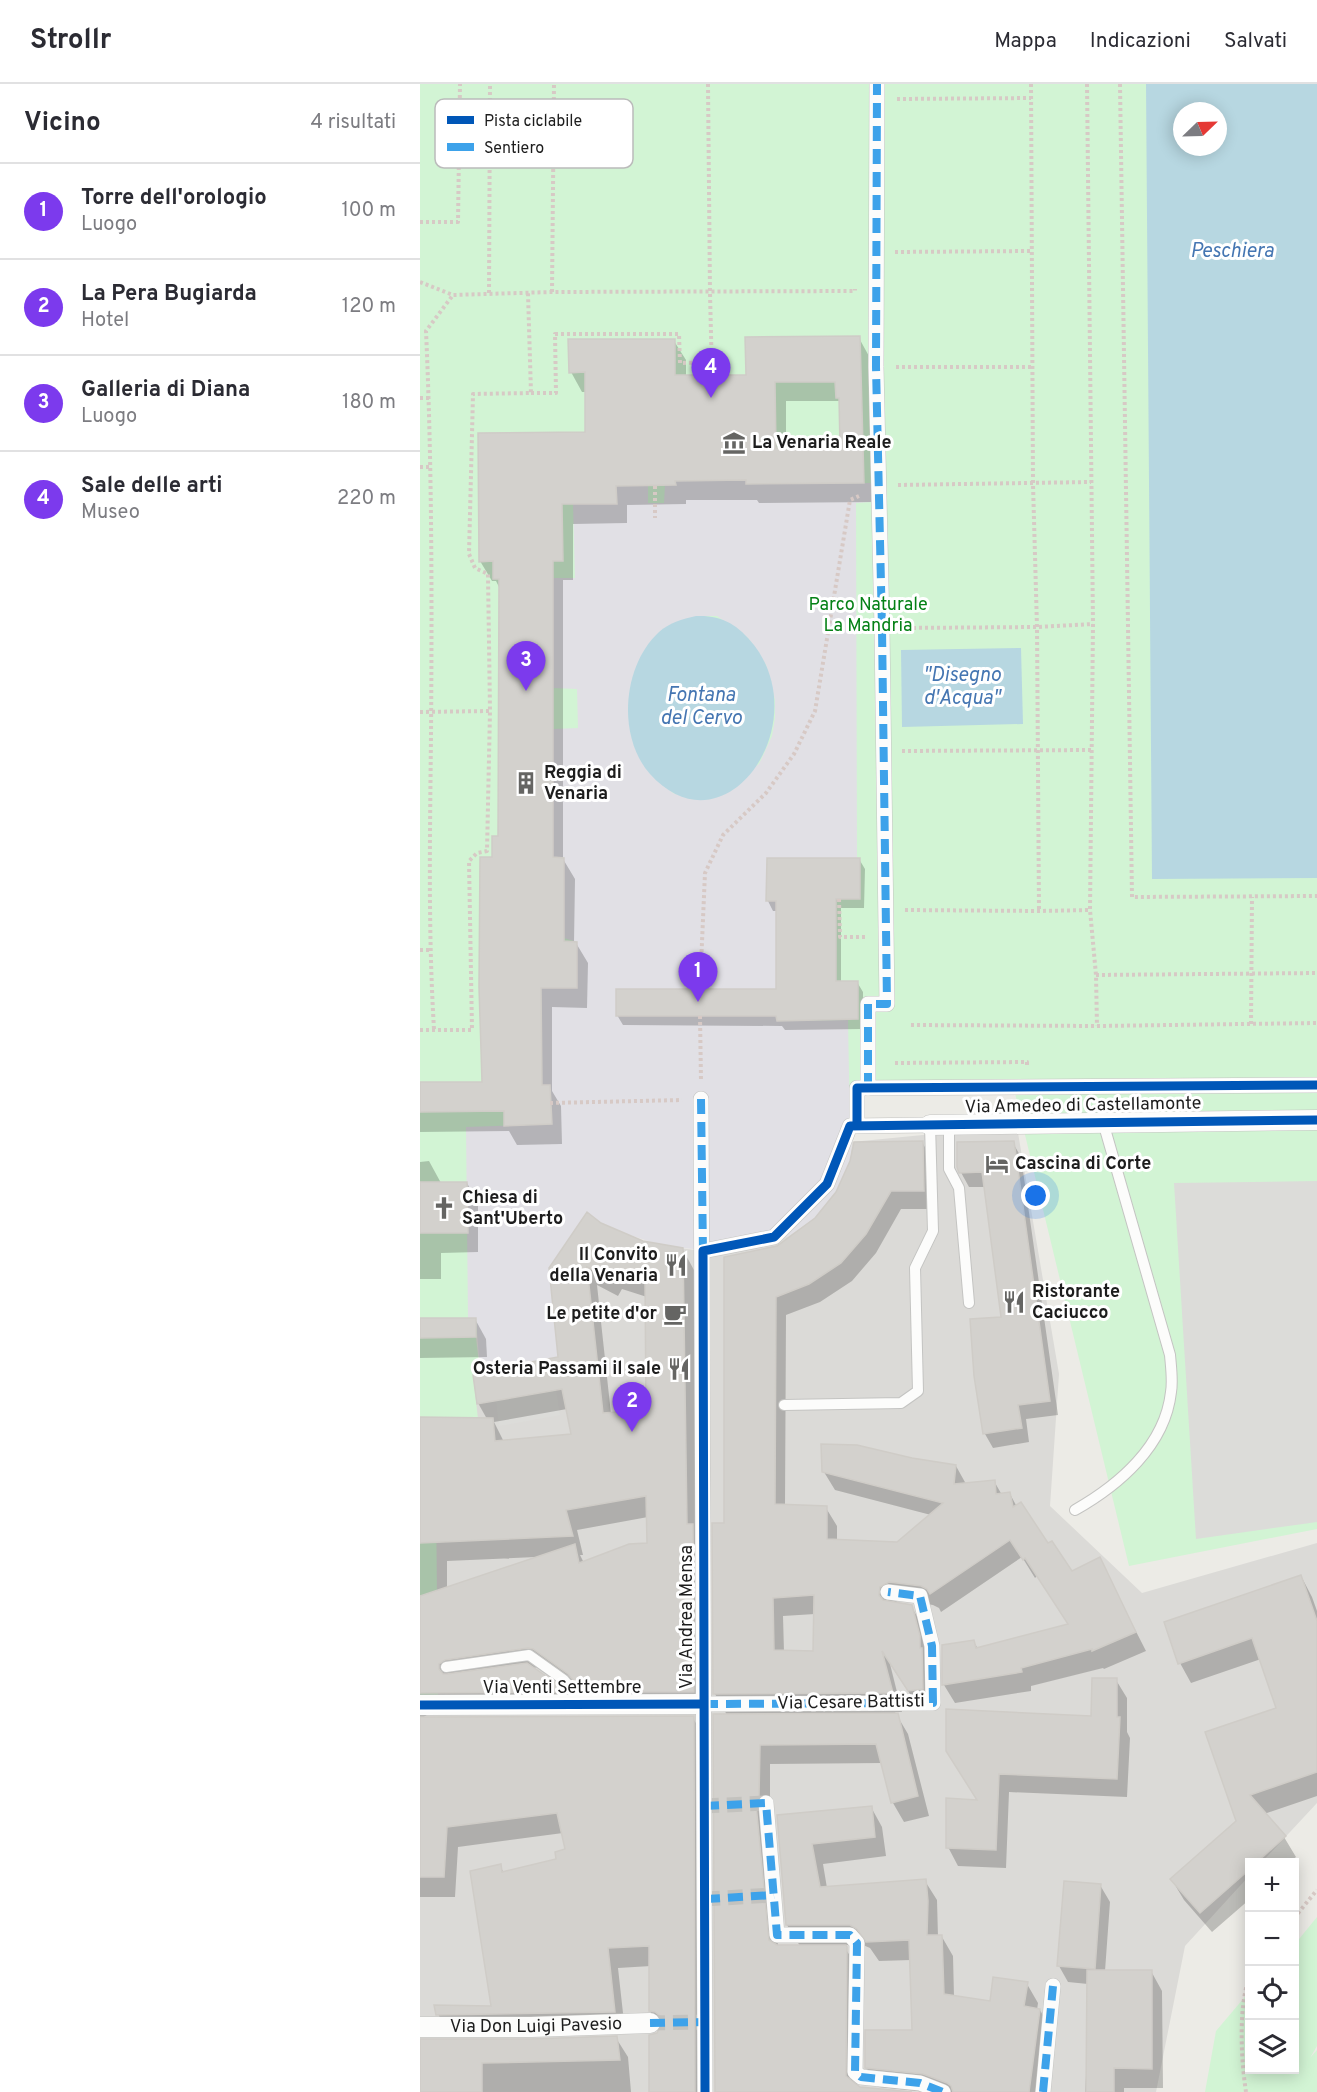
<!DOCTYPE html>
<html lang="it">
<head>
<meta charset="utf-8">
<style>
	:root { --surface:#fff; --page:#f2f2f3; --text:#2b2b33; --muted:#7c7c81; --line:#e1e1e2; --accent:#7c3aed }
	body { margin:0; font-family:Overpass,sans-serif; background:var(--page); color:var(--text) }
	.controls { position:absolute; right:18px; bottom:18px; display:grid; overflow:hidden; border-radius:0px; box-shadow:0 3px 15px #0003 }
	.controls button { width:54px; height:54px; display:grid; place-items:center; padding:0; border:0; border-bottom:2px solid var(--line); background:var(--surface); color:var(--text); font:30px sans-serif }
	.compass { position:absolute; left:753px; top:18px; width:54px; height:54px; border-radius:50%; background:var(--surface); box-shadow:0 3px 15px #0003; rotate:67deg }
	.you { position:absolute; left:616px; top:1112px; width:21px; height:21px; margin:-15px; border:4px solid #fff; border-radius:50%; background:#1a73e8; box-shadow:0 0 0 9px #1a73e833 }
	.badge { display:grid; place-items:center; width:39px; height:39px; border-radius:50%; background:var(--accent); color:#fff; font-size:20px; font-weight:700 }
	.pin { position:absolute; translate:-50% -50px; filter:drop-shadow(0 2px 3px #0008) }
	.pin::after { content:''; position:absolute; top:32px; width:21px; height:18px; background:inherit; clip-path:polygon(0 0,100% 0,50% 100%) }
	.list { margin:0; padding:0; list-style:none }
	h2 { display:flex; justify-content:space-between; align-items:center; height:78px; margin:0; padding:0 24px; font-size:26px }
	h2 small { font-size:20px; font-weight:400; color:var(--muted) }
	.list li { display:grid; grid-template-columns:39px 1fr auto; gap:18px; align-items:center; box-sizing:border-box; height:96px; padding:0 24px; border-top:2px solid var(--line) }
	.list b { display:block; font-size:22px; white-space:nowrap }
	.list p { margin:0; font-size:20px; white-space:nowrap; color:var(--muted) }
	.list em { font-size:20px; font-style:normal; color:var(--muted) }
	.icon { flex:none; width:33px; height:33px; fill:none; stroke:currentColor; stroke-width:2; stroke-linecap:round; stroke-linejoin:round }
	.map { position:relative; flex:none; width:897px; height:2008px; overflow:hidden }
	header { display:flex; align-items:center; gap:36px; box-sizing:border-box; height:84px; padding:0 30px; background:var(--surface); border-bottom:2px solid var(--line) }
	header strong { font-size:28px }
	nav { display:flex; gap:33px; margin-inline-start:auto; font-size:21px }
	main { display:flex }
	aside { flex:1; background:var(--surface) }
	.map>svg:first-child { display:block }
	.residential { fill:#dbdad7 }
	.park { fill:#d2f4d4; fill-rule:evenodd }
	.parking { fill:#dcdcd9 }
	.plaza { fill:#e1e0e5; fill-rule:evenodd }
	.water { fill:#b7d7e1; fill-rule:evenodd }
	.shadow { fill:#0003; fill-rule:evenodd }
	.building { fill:#d3d1cd; stroke:#cfccc7; stroke-width:1.5; fill-rule:evenodd }
	.lines { fill:none; stroke-linecap:round; stroke-linejoin:round }
	.pedestrian-tunnel { stroke:#c3c2be; stroke-width:15; stroke-dasharray:15 8; stroke-linecap:butt }
	.service-casing { stroke:#c4c4c2; stroke-width:12 }
	.pedestrian-casing { stroke:#c4c4c2; stroke-width:16 }
	.minor-casing { stroke:#c4c4c2; stroke-width:21 }
	.path { stroke:#d7c9c5; stroke-width:4; stroke-dasharray:3 3; stroke-linecap:butt }
	.service { stroke:#fcfcfb; stroke-width:10 }
	.pedestrian { stroke:#fcfcfb; stroke-width:15 }
	.minor { stroke:#fcfcfb; stroke-width:20 }
	.quiet { stroke:#3da2ea; stroke-width:8; stroke-dasharray:15 8; stroke-linecap:butt }
	.cycleway-casing { stroke:#fff; stroke-width:13 }
	.cycleway { stroke:#0057b8; stroke-width:9 }
	.labels { text-anchor:middle; dominant-baseline:central; stroke-width:6; stroke-linejoin:round; paint-order:stroke }
	.poi-label { font-size:18px; font-weight:bold; fill:#1d1d1d; stroke:#fff; text-anchor:start }
	.park-label { font-size:18px; fill:#058116; stroke:#fff }
	.street-label { font-size:18px; fill:#1d1d1d; stroke:#fff }
	.water-label { font-size:20px; font-style:italic; fill:#4576b2; stroke:#fff }
	.key { fill:#fff; stroke:#bbb; stroke-width:1.5 }
	.key-label { font-size:16px; fill:#1d1d1d }
</style>
</head>
<body>
<header>
<strong>Strollr</strong>
<nav><a>Mappa</a><a>Indicazioni</a><a>Salvati</a></nav>
</header>
<main>
<aside>
<h2>Vicino<small>4 risultati</small></h2>
<ul class="list">
<li><span class="badge">1</span><div><b>Torre dell'orologio</b><p>Luogo</p></div><em>100 m</em></li>
<li><span class="badge">2</span><div><b>La Pera Bugiarda</b><p>Hotel</p></div><em>120 m</em></li>
<li><span class="badge">3</span><div><b>Galleria di Diana</b><p>Luogo</p></div><em>180 m</em></li>
<li><span class="badge">4</span><div><b>Sale delle arti</b><p>Museo</p></div><em>220 m</em></li>
</ul>
</aside>
<div class="map">
<svg width="897" height="2008" viewBox="0 0 897 2008">
	<rect width="100%" height="100%" fill="#ecebe6"/>
	<!-- residential -->
	<path class="residential" d="M523 1049H598L639 1290 630 1422 722 1509 897 1459V1719L842 1778H830L829 1792 765 1862 736 2008H0V1283L60 1287 138 1273V1171L167 1128 201 1148 223 1157 243 1162 283 1167 395 1134 416 1108 430 1078 432 1058Z"/>
	<!-- park -->
	<g class="park">
		<path d="M0 0H897V1445L709 1482 593 1001 102 1020 56 1254 60 1287 53 1291 61 1361 16 1412 18 1612H0ZM762 27H798V63H762Z"/>
		<path d="M897 1833V1962L890 1974 897 1966V2008H785L796 1947 829 1908 830 1986H874L875 1860Z"/>
	</g>
	<!-- parking -->
	<g class="parking">
		<path d="M897 1097V1438L776 1455 754 1099Z"/>
		<path d="M136 1306 140 1331 79 1342 76 1316Z"/>
	</g>
	<!-- plaza -->
	<path class="plaza" d="M326 396V400L452 399 451 418 436 419 437 774H347L346 817H356V905H196V931L356 932 358 937 428 936 430 1042 432 1058 430 1077 416 1108 395 1134 369 1152 342 1164 304 1168 243 1162 201 1148 181 1139 167 1128 129 1186 138 1273 60 1287 56 1234H48L46 1043 131 1040 130 1001H122L121 904H157V858L144 854V774L133 773V645L158 644 157 605 133 604V494H155L153 420H197L196 402 228 401V419H244L245 401H255V397ZM276 532H297L328 554 346 581 355 616V634L352 652 339 680 282 716 268 714 253 709 221 676 211 650 208 622Z"/>
	<!-- water -->
	<g class="water">
		<path d="M726 0H897V794L732 795ZM762 27H798V63H762Z"/>
		<path d="M276 532C302 531 317 540 334 561 396 642 304 772 230 690 197 653 202 582 239 548 249 539 262 535 276 532Z"/>
		<path d="M601 564 603 640 482 643 481 566Z"/>
	</g>
	<!-- shadow -->
	<g class="shadow">
		<path d="M439 254 450 274 454 418 339 419 337 416H266V420L207 421V439L153 440V496H143V775L155 795 154 859H156L168 879 167 924 132 923V1007L141 1022 142 1060 97 1061 89 1047 0 1048V999H63L73 774 80 754V505L76 497H72L60 477 167 350V308H162L151 288 254 257 266 276V293L327 292ZM366 317H419L421 365H366Z"/>
		<path d="M439 775 445 785 444 824H421V898H437L443 908V945L365 946 362 942 203 941 197 931 358 906V827H353L348 817Z"/>
		<path d="M502 1058 513 1077 514 1125H481L456 1169 432 1197 400 1218 366 1231 365 1422 406 1424 417 1442V1457L478 1460 511 1431 415 1406 404 1388 492 1376 536 1382 546 1400 574 1397 582 1411 590 1410 597 1423 651 1489 679 1475 726 1567 684 1585 683 1584 611 1602V1607L535 1619 524 1601 523 1562 554 1558 558 1565 649 1541 617 1492 615 1494 602 1473 521 1528 519 1524 513 1521 480 1516 473 1519 491 1522 502 1541 513 1623 500 1625 470 1580 482 1628H475L488 1650 509 1732 484 1738 473 1719 463 1679 350 1680V1732L347 1740 358 1862H380L367 1841 358 1732 451 1723 462 1743 466 1772 403 1780 407 1804 505 1797 517 1816 518 1853H522L533 1872 534 1913 571 1919 607 1900 618 1919 617 1926H620L631 1946 622 2008H507L458 2003 446 1983 493 1947 491 1876 459 1877 450 1864 443 1861H423L438 1884 437 2003 478 2008H296L307 1631 295 1610 306 1441 357 1164ZM395 1530V1568H364L363 1532Z"/>
		<path d="M593 1059 601 1073 638 1331 606 1335 609 1358 573 1364 565 1350 555 1291 582 1235 566 1103H549L538 1083Z"/>
		<path d="M9 1077 21 1099H47L58 1119V1168L21 1169V1195H0V1078Z"/>
		<path d="M180 1140 223 1158 263 1166 274 1186 277 1450 284 1627 176 1628 120 1583 112 1584 138 1603 154 1628H12L0 1635 273 1634 284 1653 286 2008H230L238 1950 241 1945 230 1927 231 1882 198 1884 205 1947 29 1950 18 1930 73 1923 80 1782 84 1789 138 1776 146 1766 143 1749 38 1763 35 1813H0V1335H67L58 1319 140 1274 131 1184ZM177 1201 198 1212 202 1205 227 1213V1327L191 1330ZM147 1325 153 1351 84 1358 74 1338ZM228 1433 229 1460 164 1479 160 1471H163L157 1446ZM116 1473 27 1505V1477Z"/>
		<path d="M55 1235 66 1255 67 1273 0 1274V1236Z"/>
		<path d="M881 1492 892 1513 897 1527V1712L844 1730 864 1753 876 1773 870 1778H830V1815L792 1848 764 1816 752 1796 817 1737 858 1625 841 1575 771 1599 760 1579Z"/>
		<path d="M696 1596 707 1614V1648L710 1654 707 1713 589 1708 586 1784 538 1782 528 1763 558 1717 539 1686 673 1634Z"/>
		<path d="M680 1801 690 1818 685 1887H731L742 1907 743 2004H704V2008H665L666 1992H668V1900L648 1898 639 1882Z"/>
		<path d="M196 1954 208 1973 211 2008H0V1956H111Z"/>
	</g>
	<!-- building -->
	<g class="building">
		<path d="M440 252 444 399 326 400V396L255 397 256 401 196 402 197 420H142L143 477H133V773L144 774V857L157 858V904H121L122 1001H130L132 1040 84 1042V1027L0 1028V998H62L59 903 60 773H72V752H78L79 495H73V477L59 478 58 349 165 348V288L149 289 148 255H255V291H326L325 253ZM355 298H415L416 314H419L420 363 356 364Z"/>
		<path d="M347 774H440V815H416V897H438V935L357 937 356 932H196V905H356V817H346Z"/>
		<path d="M503 1057 504 1107H471L446 1150 421 1179 389 1200 356 1213 355 1420 407 1422V1455L477 1458 523 1419 402 1388 401 1360 437 1361 492 1374 536 1381 534 1400 575 1396 576 1410 590 1408 593 1423 601 1418 628 1459 632 1457 652 1487 680 1473 716 1548 672 1567V1565L601 1584 602 1588 522 1601V1561L554 1556 556 1564 648 1540 605 1474 603 1476 590 1456 510 1510 507 1505 501 1502 469 1498 460 1503 459 1511 463 1516 492 1521 500 1552V1564H502L503 1605 488 1607 462 1567 473 1609 293 1610 292 1439H304V1173L357 1162 395 1134 416 1108 430 1077 434 1058ZM394 1511 393 1567 354 1566 353 1514Z"/>
		<path d="M594 1057 630 1317 598 1321 602 1344 563 1350 554 1292 550 1235 581 1233 562 1088 539 1089 537 1083V1058Z"/>
		<path d="M0 1098H47L48 1149H0Z"/>
		<path d="M167 1128 181 1139 223 1157 263 1164 267 1440H273L274 1608H163L148 1590 113 1565 108 1564 25 1576 19 1580V1585L23 1590H27L107 1579 139 1601 144 1608 0 1609V1512L155 1460 159 1479 209 1460 227 1459 226 1412 146 1426 153 1452 0 1459V1333L73 1334 75 1357 151 1350 142 1305 57 1320 53 1291 63 1287 138 1273 129 1184ZM167 1183 187 1193 190 1186 209 1193 225 1196 226 1326 183 1329Z"/>
		<path d="M0 1234H56V1253L0 1254Z"/>
		<path d="M881 1491 897 1537V1688L830 1711 866 1752 836 1779H830V1785L780 1829 750 1795 816 1737 785 1648 856 1624 832 1554 758 1580 744 1538Z"/>
		<path d="M672 1594H697V1633H700L697 1695 579 1690 576 1766 526 1764V1714L557 1716 526 1667V1625L671 1632Z"/>
		<path d="M478 1629 498 1712 471 1719 456 1660 340 1661 339 1712 336 1720 349 1856 357 1861H426L427 1863 426 1992 440 2003 492 2008H295L293 1630Z"/>
		<path d="M274 1632 275 2008H229V1951L237 1949 242 1939 240 1932 235 1928 229 1927V1862L188 1864 195 1928 16 1931 14 1921 71 1922 50 1787 81 1780 82 1788 136 1775 135 1768 145 1765 137 1729 27 1743 24 1793H0V1633Z"/>
		<path d="M452 1722 455 1753 392 1760 400 1803 506 1795 508 1817 507 1851H522L524 1910 570 1917 573 1893 608 1898 604 1922 620 1925 609 2008H533L531 2002 527 1999 503 1990 445 1984V1946H492L489 1856 446 1858 437 1845 430 1841H366L357 1731Z"/>
		<path d="M644 1797 681 1800 675 1885 637 1882Z"/>
		<path d="M667 1886H732V1985L694 1984V2008H666Z"/>
		<path d="M197 1952 200 1976 62 1979V2008H0V1955H111Z"/>
	</g>
	<g class="lines">
		<!-- pedestrian-tunnel -->
		<g class="pedestrian-tunnel">
			<path d="M284 1722 346 1719"/>
			<path d="M285 1815 354 1811"/>
			<path d="M230 1939 285 1938"/>
		</g>
		<!-- service casing -->
		<g class="service-casing">
			<g id="service">
				<path d="M529 1040V1085L539 1104 549 1219"/>
				<path d="M364 1321 481 1319 498 1307 495 1184 513 1147 510 1041"/>
				<path d="M655 1426C699 1401 745 1362 751 1308 753 1297 751 1283 750 1271L683 1038"/>
				<path d="M26 1583 109 1571 144 1596 163 1620"/>
			</g>
		</g>
		<!-- pedestrian casing -->
		<g class="pedestrian-casing">
			<g id="pedestrian">
				<path d="M448 1004V920H467L462 544 456 283 457 0"/>
				<path d="M281 1015 285 2008"/>
				<path d="M437 1041V1004L897 1001"/>
				<path d="M283 1167 354 1153 407 1100 430 1042 510 1041"/>
				<path d="M283 1620 513 1619 512 1562 500 1512 468 1508"/>
				<path d="M346 1719 357 1851H430L437 1859 435 1988 441 1993 500 1999 523 2008"/>
				<path d="M623 2008 633 1902"/>
			</g>
		</g>
		<!-- minor casing -->
		<g class="minor-casing">
			<g id="minor">
				<path d="M510 1041 897 1036"/>
				<path d="M0 1621 283 1620"/>
				<path id="s1" d="M0 1943H111L230 1939"/>
			</g>
		</g>
		<!-- path -->
		<g class="path">
			<path d="M288 0 290 209 292 291"/>
			<path d="M611 0 613 400 617 543 619 827"/>
			<path d="M667 0 673 540 670 826 676 891 677 942"/>
			<path d="M700 0 712 813 897 812"/>
			<path d="M477 15 611 14"/>
			<path d="M0 138H38L40 0"/>
			<path d="M475 168 612 167"/>
			<path d="M0 198 33 211 132 208 435 207V205"/>
			<path d="M132 208 134 0"/>
			<path d="M69 209 70 0"/>
			<path d="M476 283H613"/>
			<path d="M111 309H136L135 250H259L260 279 292 278"/>
			<path d="M0 314H9"/>
			<path d="M0 383H9"/>
			<path d="M478 401 671 398"/>
			<path d="M235 402V434"/>
			<path d="M481 544 617 543 673 540"/>
			<path d="M0 628 70 627"/>
			<path d="M482 667 673 666"/>
			<path d="M419 815 420 853H447"/>
			<path d="M485 826 619 827 670 826"/>
			<path d="M0 866H9"/>
			<path d="M676 891 897 889"/>
			<path d="M280 904 285 789 303 751 346 709 374 670 395 627 430 416 439 412"/>
			<path d="M280 932 281 997"/>
			<path d="M831 940 832 813"/>
			<path d="M491 941 677 942 897 939"/>
			<path d="M14 945C8 847 10 749 11 651 12 516 12 381 6 247L33 211"/>
			<path d="M0 946H52L49 777 57 769 67 767 70 627 68 490 55 484 49 470 53 310 111 309 108 209"/>
			<path d="M475 979 607 978V984"/>
			<path d="M130 1019 262 1016"/>
			<path d="M874 1834 897 1806"/>
			<path d="M826 2008C821 1975 818 1922 830 1891"/>
		</g>
		<!-- service -->
		<use href="#service" class="service"/>
		<!-- pedestrian -->
		<use href="#pedestrian" class="pedestrian"/>
		<!-- minor -->
		<use href="#minor" class="minor"/>
		<!-- quiet -->
		<g class="quiet">
			<path d="M448 1004V920H467L462 544 456 283 457 0"/>
			<path d="M281 1015 283 1171"/>
			<path d="M283 1620 513 1619 512 1562 500 1512 468 1508"/>
			<path d="M284 1722 346 1719 357 1851H430L437 1859 435 1988 441 1993 500 1999 523 2008"/>
			<path d="M285 1815 354 1811"/>
			<path d="M230 1939 285 1938"/>
			<path d="M623 2008 633 1902"/>
		</g>
		<!-- cycleway casing -->
		<g class="cycleway-casing">
			<g id="cycleway">
				<path d="M437 1041V1004L897 1001"/>
				<path d="M0 1621 283 1620"/>
				<path d="M285 2008 283 1167 354 1153 407 1100 430 1042 897 1036"/>
			</g>
		</g>
		<!-- cycleway -->
		<use href="#cycleway" class="cycleway"/>
	</g>
	<!-- icons -->
	<defs>
		<g id="museum-bare" transform="scale(1.8)"><path d="M0-6L6-3V-2H-6V-3ZM-5-1h2V3h-2ZM-1-1h2V3h-2ZM3-1h2V3H3ZM-6 4H6V6H-6Z" fill="#656563" stroke="#fff" stroke-width="2.5" paint-order="stroke"/></g>
		<g id="building-bare" transform="scale(1.8)"><path d="M-4-6H4V6H1V3H-1V6H-4ZM-2.5-4.3h1.7v1.8h-1.7ZM.8-4.3h1.7v1.8H.8ZM-2.5-1h1.7V.8h-1.7ZM.8-1h1.7V.8H.8Z" fill="#656563" stroke="#fff" stroke-width="2.5" paint-order="stroke"/></g>
		<g id="hotel-bare" transform="scale(1.8)"><path d="M-6-4.5h1.5V1H6V5H4.5V3h-9V5H-6ZM-4 0a1.8 1.8 0 1 1 3.6 0ZM.5 0V-2.5h3Q6-2.5 6 0Z" fill="#656563" stroke="#fff" stroke-width="2.5" paint-order="stroke"/></g>
		<g id="church-bare" transform="scale(1.8)"><path d="M-1.2-6h2.4v3.5h3.3v2.4h-3.3V6h-2.4V-.1h-3.3v-2.4h3.3Z" fill="#656563" stroke="#fff" stroke-width="2.5" paint-order="stroke"/></g>
		<g id="restaurant-bare" transform="scale(1.8)"><path d="M-5-6h1v4h1v-4h1v4h1v-4h1v5L-1.5 .5V6h-2V.5L-5-1ZM5-6V6H3V1.5H1.5Q1.5-4 5-6Z" fill="#656563" stroke="#fff" stroke-width="2.5" paint-order="stroke"/></g>
		<g id="cafe-bare" transform="scale(1.8)"><path d="M-5.5-4.5H6V0H3Q3 3.5 0 3.5H-2.5Q-5.5 3.5-5.5 0ZM3-3.2v2h1.7v-2ZM-6 4.5H4V6H-6Z" fill="#656563" stroke="#fff" stroke-width="2.5" paint-order="stroke"/></g>
	</defs>
	<g fill-rule="evenodd">
		<use href="#museum-bare" x="314" y="359"/>
		<use href="#building-bare" x="106" y="699"/>
		<use href="#hotel-bare" x="577" y="1080"/>
		<use href="#church-bare" x="24" y="1124"/>
		<use href="#restaurant-bare" x="256" y="1181"/>
		<use href="#restaurant-bare" x="594" y="1218"/>
		<use href="#cafe-bare" x="255" y="1230"/>
		<use href="#restaurant-bare" x="259" y="1285"/>
	</g>
	<g class="labels">
		<!-- poi labels -->
		<g class="poi-label">
			<text x="332" y="359">La Venaria Reale</text>
			<text x="124" y="689">Reggia di<tspan x="124" dy="21">Venaria</tspan></text>
			<text x="595" y="1080">Cascina di Corte</text>
			<text x="42" y="1114">Chiesa di<tspan x="42" dy="21">Sant'Uberto</tspan></text>
			<text x="238" y="1171" text-anchor="end">Il Convito<tspan x="238" dy="21">della Venaria</tspan></text>
			<text x="612" y="1208">Ristorante<tspan x="612" dy="21">Caciucco</tspan></text>
			<text x="237" y="1230" text-anchor="end">Le petite d'or</text>
			<text x="241" y="1285" text-anchor="end">Osteria Passami il sale</text>
		</g>
		<!-- park labels -->
		<g class="park-label">
			<text x="448" y="521">Parco Naturale<tspan x="448" dy="21">La Mandria</tspan></text>
		</g>
		<!-- street labels -->
		<g class="street-label">
			<text transform="translate(663 1022) rotate(-1)">Via Amedeo di Castellamonte</text>
			<text transform="translate(267 1533) rotate(-90)">Via Andrea Mensa</text>
			<text x="142" y="1604">Via Venti Settembre</text>
			<text transform="translate(431 1619) rotate(-1)">Via Cesare Battisti</text>
			<text stroke="none"><textPath href="#s1" startOffset="116">Via Don Luigi Pavesio</textPath></text>
		</g>
		<!-- water labels -->
		<g class="water-label">
			<text x="812" y="168">Peschiera</text>
			<text x="542" y="592">"Disegno<tspan x="542" dy="23">d'Acqua"</tspan></text>
			<text x="281" y="612">Fontana<tspan x="281" dy="23">del Cervo</tspan></text>
		</g>
	</g>
	<!-- legend -->
	<rect x="15" y="15" width="198" height="69" rx="9" class="key"/>
	<rect x="27" y="32" width="27" height="8" fill="#0057b8"/>
	<rect x="27" y="59" width="27" height="8" fill="#3da2ea"/>
	<g class="key-label">
		<text x="64" y="42">Pista ciclabile</text>
		<text x="64" y="69">Sentiero</text>
	</g>
</svg>
<div class="controls">
<button>+</button>
<button>−</button>
<button><svg class="icon" aria-label="locate" viewBox="0 0 24 24"><circle cx="12" cy="12" r="6"/><path d="M12 2v4M12 18v4M2 12h4M18 12h4"/></svg></button>
<button><svg class="icon" aria-label="layers" viewBox="0 0 24 24"><path d="M12 4l9 5-9 5-9-5zM3 14l9 5 9-5"/></svg></button>
</div>
<svg class="compass" viewBox="-18 -18 36 36"><path d="M0-13l5 13h-10z" fill="#e53935"/><path d="M0 13l5-13h-10z" fill="#7c7c81"/></svg>
<div class="you"></div>
<div class="pin badge" style="left:278px;top:918px">1</div>
<div class="pin badge" style="left:212px;top:1348px">2</div>
<div class="pin badge" style="left:106px;top:607px">3</div>
<div class="pin badge" style="left:291px;top:314px">4</div>
</div>
</main>
</body>
</html>
